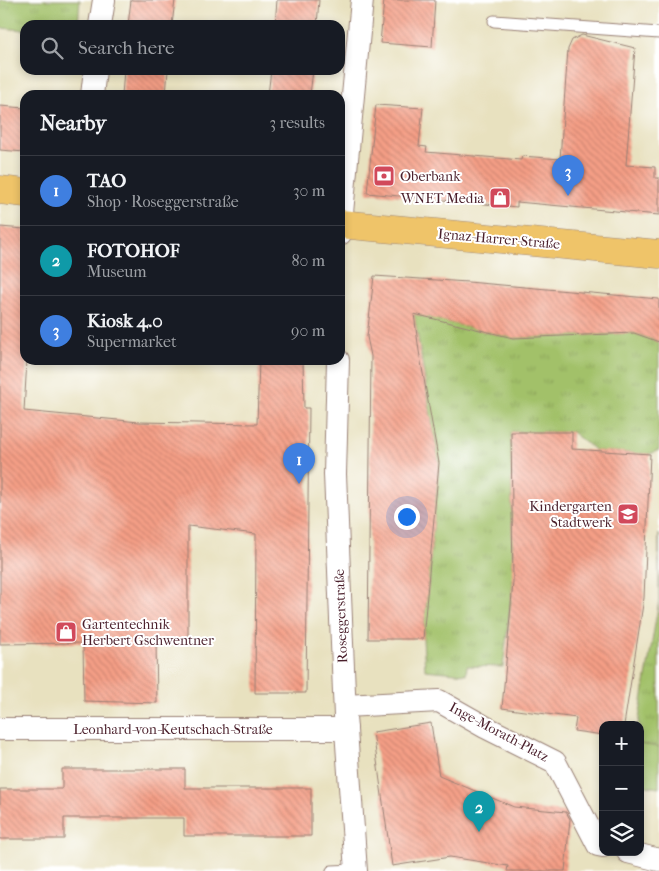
<!DOCTYPE html>
<html lang="en">
<head>
<meta charset="utf-8">
<style>
	:root { --surface:#171b24; --page:#242831; --text:#f1f3f6; --muted:#9ea1a6; --line:#363941; --accent:#0b8043 }
	body { margin:0; font-family:"IM FELL French Canon",serif; background:var(--page); color:var(--text) }
	.controls { position:absolute; right:15px; bottom:15px; display:grid; overflow:hidden; border-radius:10px; box-shadow:0 2px 8px #0003 }
	.controls button { width:45px; height:45px; display:grid; place-items:center; padding:0; border:0; border-bottom:1px solid var(--line); background:var(--surface); color:var(--text); font:25px sans-serif }
	.you { position:absolute; left:406px; top:516px; width:18px; height:18px; margin:-12px; border:4px solid #fff; border-radius:50%; background:#1a73e8; box-shadow:0 0 0 8px #1a73e833 }
	.badge { display:grid; place-items:center; width:32px; height:32px; border-radius:50%; background:var(--accent); color:#fff; font-size:16px; font-weight:700 }
	.pin { position:absolute; translate:-50% -41px; filter:drop-shadow(0 1px 2px #0008) }
	.pin::after { content:''; position:absolute; top:26px; width:18px; height:15px; background:inherit; clip-path:polygon(0 0,100% 0,50% 100%) }
	.list { margin:0; padding:0; list-style:none }
	h2 { display:flex; justify-content:space-between; align-items:center; height:65px; margin:0; padding:0 20px; font-size:21px }
	h2 small { font-size:16px; font-weight:400; color:var(--muted) }
	.list li { display:grid; grid-template-columns:32px 1fr auto; gap:15px; align-items:center; box-sizing:border-box; height:70px; padding:0 20px; border-top:1px solid var(--line) }
	.list b { display:block; font-size:19px; white-space:nowrap }
	.list p { margin:0; font-size:16px; white-space:nowrap; color:var(--muted) }
	.list em { font-size:16px; font-style:normal; color:var(--muted) }
	.icon { flex:none; width:28px; height:28px; fill:none; stroke:currentColor; stroke-width:2; stroke-linecap:round; stroke-linejoin:round }
	.map { position:relative; flex:none; width:659px; height:871px; overflow:hidden }
	.search { position:absolute; background:var(--surface); box-shadow:0 2px 8px #0003; left:20px; top:20px; width:325px; height:55px; display:flex; align-items:center; gap:12px; box-sizing:border-box; padding:0 18px; border-radius:15px; color:var(--muted); font-size:19px }
	.panel { position:absolute; background:var(--surface); box-shadow:0 2px 8px #0003; left:20px; top:90px; width:325px; height:275px; border-radius:15px }
	.map>svg:first-child { display:block }
	.grass { fill:url(#grass-tufts); stroke:#76704a }
	.garden { fill:#a2c169; stroke:#76704a }
	.building { fill:url(#building-back-hatch) }
	.lines { fill:none; stroke-linecap:round; stroke-linejoin:round }
	.service-casing { stroke:#998075; stroke-width:13 }
	.minor-casing { stroke:#998075; stroke-width:24 }
	.primary-casing { stroke:#998075; stroke-width:29 }
	.service { stroke:#fff; stroke-width:11 }
	.minor { stroke:#fff; stroke-width:22 }
	.primary { stroke:#efc469; stroke-width:28 }
	.labels { text-anchor:middle; dominant-baseline:central; stroke-width:4; stroke-linejoin:round; paint-order:stroke }
	.poi-label { font-size:14px; fill:#4a1f2b; stroke:#fff; text-anchor:start }
	.street-label { font-size:14px; fill:#4a1f2b; stroke:#fff }
</style>
</head>
<body>
<div class="map">
<svg width="659" height="871" viewBox="0 0 659 871">
	<defs>
		<pattern id="grass-tufts" width="24" height="20" patternUnits="userSpaceOnUse" patternTransform="scale(1.25)"><rect width="24" height="20" fill="#a2c169"/><path d="M3 7l-1-3M5 7V3M7 7l1-3M15 17l-1-3M17 17v-4M19 17l1-3" fill="none" stroke="#8da55b"/></pattern>
		<pattern id="building-back-hatch" width="6" height="6" patternUnits="userSpaceOnUse" patternTransform="scale(1.25)"><rect width="6" height="6" fill="#f59f86"/><path d="M-1 5l2 2M0 0l6 6M5-1l2 2" fill="none" stroke="#c8816e"/></pattern>
	</defs>
	<rect width="100%" height="100%" fill="#fff"/>
	<filter id="ink" filterUnits="userSpaceOnUse"><feTurbulence type="fractalNoise" baseFrequency=".02" numOctaves="2"/><feDisplacementMap in="SourceGraphic" scale="10" xChannelSelector="R" yChannelSelector="G"/><feConvolveMatrix kernelMatrix="1 2 1 2 8 2 1 2 1" color-interpolation-filters="sRGB"/></filter>
	<filter id="wash" filterUnits="userSpaceOnUse"><feTurbulence type="fractalNoise" baseFrequency=".0096" numOctaves="4" result="noise"/><feDisplacementMap in="SourceGraphic" scale="20" xChannelSelector="R" yChannelSelector="G"/><feGaussianBlur stdDeviation="1.12" result="paint"/><feColorMatrix in="noise" values="0 0 0 0 0 0 0 0 0 0 0 0 0 0 0 0 0 1.4 0 .05"/><feComposite in="paint" operator="in"/></filter>
	<g filter="url(#wash)">
		<rect width="100%" height="100%" fill="#e8e1bf"/>
		<!-- grass -->
		<g class="grass">
			<path d="M0 0H80L78 25H25V30L0 28Z"/>
			<path d="M414 314 513 338 634 333 659 342V450L650 454 596 451 572 432H511L513 582 503 667 467 666 466 674 425 670 423 639 439 463Z"/>
			<path d="M659 534V747L640 744V725H638L659 600Z"/>
		</g>
		<!-- garden -->
		<path class="garden" d="M640 744 659 747V788L640 785Z"/>
		<g id="blocks">
			<!-- building -->
			<g class="building">
				<path d="M131 0H175L172 25H128Z"/>
				<path d="M277 0H319L317 25H275Z"/>
				<path d="M384 0H435L432 47 380 43Z"/>
				<path d="M582 35 635 48 626 165 655 167V178H659V215L517 202V207L367 193 376 105 423 108 419 146 427 147 426 152 521 160 522 156 560 159 568 49 572 40Z"/>
				<path d="M124 70H168L166 95H122Z"/>
				<path d="M271 70H313L310 95H268Z"/>
				<path d="M0 106 25 108V152L0 150Z"/>
				<path d="M0 227 25 229V360H27L24 411 139 422 257 424 259 360H303L304 408H309L306 693H255L256 534 188 526V642H156L157 703 84 701 83 643 0 644Z"/>
				<path d="M374 276 468 282 659 299V342L634 333 513 338 414 314 419 351 439 463 423 639H368L371 356 367 337Z"/>
				<path d="M511 432H572V449L650 454 644 598 624 725H603V735L574 731 576 718 502 708 513 582Z"/>
				<path d="M431 723 439 776 514 807 566 812 570 819 565 871H507L508 866 450 857 392 866 373 732Z"/>
				<path d="M62 769H185V788H311V836H184V818H64V839H0V789H62Z"/>
			</g>
		</g>
	</g>
	<g filter="url(#ink)">
		<use href="#blocks" fill-opacity="0" stroke="#998075" stroke-width="1"/>
		<g class="lines">
			<!-- service casing -->
			<g class="service-casing">
				<g id="service">
					<path d="M494 21 659 33"/>
					<path d="M332 871 356 870"/>
				</g>
			</g>
			<!-- minor casing -->
			<g class="minor-casing">
				<g id="minor">
					<path d="M100 25 104 0"/>
					<path d="M92 95 95 70"/>
					<path d="M340 234 362 0"/>
					<path d="M338 360 335 474 345 716 356 871"/>
					<path d="M345 706 439 701 485 727 555 762 598 845 603 846"/>
					<path d="M0 729H346"/>
					<path d="M628 852 659 860"/>
				</g>
			</g>
			<!-- primary casing -->
			<g class="primary-casing">
				<g id="primary">
					<path d="M0 190 25 193"/>
					<path d="M340 224 659 254"/>
				</g>
			</g>
			<!-- service -->
			<use href="#service" class="service"/>
			<!-- minor -->
			<use href="#minor" class="minor"/>
			<!-- primary -->
			<use href="#primary" class="primary"/>
		</g>
	</g>
	<!-- icons -->
	<defs>
		<g id="bank-square" transform="scale(1.125)"><rect x="-9" y="-9" width="18" height="18" rx="4" fill="#d1495b" stroke="#fff"/><path d="M-6-4H6V4H-6ZM0-2.3a2.3 2.3 0 1 0 0 4.6a2.3 2.3 0 1 0 0-4.6Z" fill="#fff"/></g>
		<g id="shop-square" transform="scale(1.125)"><rect x="-9" y="-9" width="18" height="18" rx="4" fill="#d1495b" stroke="#fff"/><path d="M-5-2.5h2.3a2.7 3.5 0 0 1 5.4 0H5L5.5 6h-11ZM-1.5-2.5h3a1.5 2.3 0 0 0-3 0Z" fill="#fff"/></g>
		<g id="school-square" transform="scale(1.125)"><rect x="-9" y="-9" width="18" height="18" rx="4" fill="#d1495b" stroke="#fff"/><path d="M0-5L7-2L0 1L-7-2ZM-4 1L0 2.5L4 1V4Q0 6-4 4Z" fill="#fff"/></g>
	</defs>
	<g fill-rule="evenodd">
		<use href="#bank-square" x="384" y="176"/>
		<use href="#shop-square" x="500" y="198"/>
		<use href="#school-square" x="628" y="514"/>
		<use href="#shop-square" x="66" y="632"/>
	</g>
	<g class="labels">
		<!-- poi labels -->
		<g class="poi-label">
			<text x="400" y="176">Oberbank</text>
			<text x="484" y="198" text-anchor="end">WNET Media</text>
			<text x="612" y="506" text-anchor="end">Kindergarten<tspan x="612" dy="16">Stadtwerk</tspan></text>
			<text x="82" y="624">Gartentechnik<tspan x="82" dy="16">Herbert Gschwentner</tspan></text>
		</g>
		<!-- street labels -->
		<g class="street-label">
			<text transform="translate(499 239) rotate(5)">Ignaz-Harrer-Straße</text>
			<text transform="translate(341 616) rotate(-92)">Roseggerstraße</text>
			<text x="173" y="729">Leonhard-von-Keutschach-Straße</text>
			<text transform="translate(499 732) rotate(28)">Inge-Morath-Platz</text>
		</g>
	</g>
</svg>
<div class="controls">
<button>+</button>
<button>−</button>
<button><svg class="icon" aria-label="layers" viewBox="0 0 24 24"><path d="M12 4l9 5-9 5-9-5zM3 14l9 5 9-5"/></svg></button>
</div>
<div class="you"></div>
<div class="pin badge" style="left:299px;top:484px;background:#3f7fe0">1</div>
<div class="pin badge" style="left:479px;top:832px;background:#0f9aa8">2</div>
<div class="pin badge" style="left:568px;top:196px;background:#3f7fe0">3</div>
<div class="search"><svg class="icon" aria-label="search" viewBox="0 0 24 24"><circle cx="10" cy="10" r="6"/><path d="M15 15l6 6"/></svg>Search here</div>
<section class="panel">
<h2>Nearby<small>3 results</small></h2>
<ul class="list">
<li><span class="badge" style="background:#3f7fe0">1</span><div><b>TAO</b><p>Shop · Roseggerstraße</p></div><em>30 m</em></li>
<li><span class="badge" style="background:#0f9aa8">2</span><div><b>FOTOHOF</b><p>Museum</p></div><em>80 m</em></li>
<li><span class="badge" style="background:#3f7fe0">3</span><div><b>Kiosk 4.0</b><p>Supermarket</p></div><em>90 m</em></li>
</ul>
</section>
</div>
</body>
</html>
